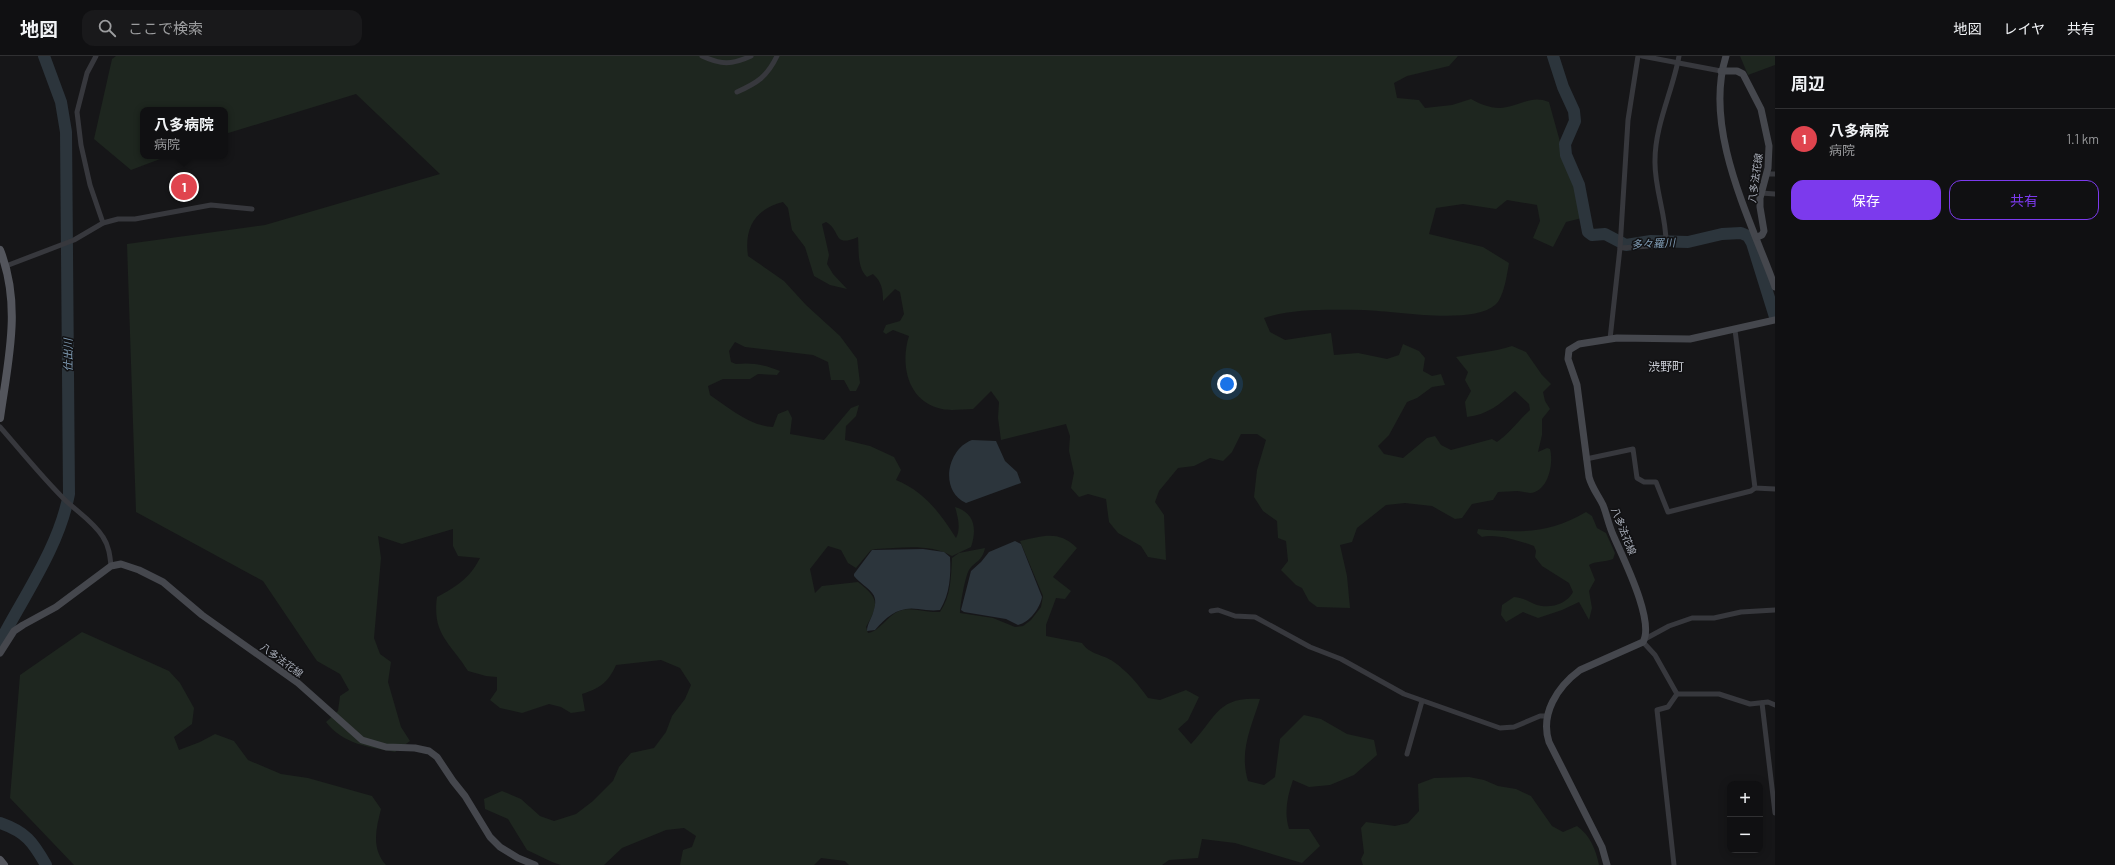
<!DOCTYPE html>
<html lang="ja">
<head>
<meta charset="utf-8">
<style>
	:root { --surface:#101012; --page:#19191b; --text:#f1f3f6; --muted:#9c9d9f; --line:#303032; --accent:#7c3aed }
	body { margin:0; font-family:Barlow,"Noto Sans JP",sans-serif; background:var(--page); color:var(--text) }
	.controls { position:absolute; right:12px; bottom:12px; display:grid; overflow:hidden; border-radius:8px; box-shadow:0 2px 10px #0003 }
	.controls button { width:36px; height:36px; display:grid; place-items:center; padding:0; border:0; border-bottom:1px solid var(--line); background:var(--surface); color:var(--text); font:20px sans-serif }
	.you { position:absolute; left:1227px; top:328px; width:14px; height:14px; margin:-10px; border:3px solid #fff; border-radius:50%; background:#1a73e8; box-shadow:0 0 0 6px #1a73e833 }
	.badge { display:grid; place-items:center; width:26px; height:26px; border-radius:50%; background:var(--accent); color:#fff; font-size:13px; font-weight:700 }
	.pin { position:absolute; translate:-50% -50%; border:2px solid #fff; box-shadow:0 1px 4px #0006 }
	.popup { position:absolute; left:140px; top:51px; width:88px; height:52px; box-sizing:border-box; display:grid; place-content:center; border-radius:8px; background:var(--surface); filter:drop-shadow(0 1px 3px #0005); font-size:13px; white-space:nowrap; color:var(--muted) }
	.popup b { font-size:15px; color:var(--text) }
	.popup::after { content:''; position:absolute; left:50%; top:100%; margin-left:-8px; border:8px solid transparent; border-top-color:var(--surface) }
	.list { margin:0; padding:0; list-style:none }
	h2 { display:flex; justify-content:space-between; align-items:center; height:52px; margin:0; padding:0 16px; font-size:17px }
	h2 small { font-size:13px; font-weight:400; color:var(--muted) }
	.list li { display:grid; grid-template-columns:26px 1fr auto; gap:12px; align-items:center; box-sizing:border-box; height:60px; padding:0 16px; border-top:1px solid var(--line) }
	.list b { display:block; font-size:15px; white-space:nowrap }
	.list p { margin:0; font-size:13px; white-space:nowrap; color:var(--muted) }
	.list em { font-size:13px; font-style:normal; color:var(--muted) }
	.actions { display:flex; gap:8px; padding:12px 16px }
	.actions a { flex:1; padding:9px 0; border:1px solid var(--accent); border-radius:12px; text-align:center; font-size:14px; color:var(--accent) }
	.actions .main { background:var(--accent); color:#fff }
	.icon { flex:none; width:22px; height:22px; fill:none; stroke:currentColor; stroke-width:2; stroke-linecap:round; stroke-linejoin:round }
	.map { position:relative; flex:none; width:1775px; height:809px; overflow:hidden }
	header { display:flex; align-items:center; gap:24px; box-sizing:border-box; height:56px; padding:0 20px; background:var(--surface); border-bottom:1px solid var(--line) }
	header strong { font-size:19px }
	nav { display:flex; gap:22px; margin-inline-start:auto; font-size:14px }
	.search { width:280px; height:36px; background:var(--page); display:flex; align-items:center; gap:10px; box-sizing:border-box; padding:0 14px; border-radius:12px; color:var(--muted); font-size:15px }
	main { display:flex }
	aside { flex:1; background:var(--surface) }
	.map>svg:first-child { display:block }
	.green { fill:#1e261f }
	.water { fill:#2c353c }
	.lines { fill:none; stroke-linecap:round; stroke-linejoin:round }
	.river { stroke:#2c353c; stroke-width:12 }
	.street { stroke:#37383d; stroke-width:5 }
	.secondary { stroke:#45474d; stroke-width:7 }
	.primary { stroke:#53555c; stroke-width:8 }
	.labels { text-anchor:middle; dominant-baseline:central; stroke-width:3; stroke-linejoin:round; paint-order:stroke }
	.street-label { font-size:10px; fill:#a8adb8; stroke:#111113 }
	.water-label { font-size:11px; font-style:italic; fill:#7f9bb3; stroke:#111113 }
	.quarter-label { font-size:12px; fill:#c9ccd4; stroke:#111113 }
</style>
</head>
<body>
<header>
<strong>地図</strong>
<div class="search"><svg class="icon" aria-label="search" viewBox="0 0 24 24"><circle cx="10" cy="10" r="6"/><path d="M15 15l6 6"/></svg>ここで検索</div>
<nav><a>地図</a><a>レイヤ</a><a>共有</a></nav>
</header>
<main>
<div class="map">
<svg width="1775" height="809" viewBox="0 0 1775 809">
	<rect width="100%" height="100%" fill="#161618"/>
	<!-- green -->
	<g class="green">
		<path d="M116 0H1458L1449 10 1407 20 1394 27 1397 42 1419 44 1425 52 1452 49 1471 43C1482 49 1494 54 1507 51 1523 48 1533 39 1549 46L1562 93 1577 135 1582 162 1566 166 1553 191 1533 182 1540 165 1537 149 1507 144 1496 153 1463 148 1436 152 1429 178 1483 191 1509 207C1507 218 1504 242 1495 249 1472 269 1395 255 1364 254 1331 254 1295 252 1264 262L1270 276 1285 284 1331 277 1334 299 1358 297 1387 303 1399 299 1403 288 1419 295 1425 302 1423 315 1432 320 1441 318 1445 329 1432 331 1417 342 1407 346 1389 379 1378 390 1384 398 1403 402 1427 382 1435 380 1441 389 1451 394 1492 383 1497 386C1509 378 1518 365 1530 354L1529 348 1515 335C1500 348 1487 359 1467 361L1465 346 1471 335 1465 324 1468 316 1456 301C1475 297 1494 296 1512 290L1526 296 1542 319 1551 328 1543 336 1545 345 1550 353 1542 363V379L1538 396 1547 392 1550 393C1554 408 1548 436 1530 437 1526 437 1521 435 1517 435 1511 435 1504 436 1498 436L1493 444 1472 448 1462 462 1455 463 1432 450 1405 447 1386 449 1357 472 1352 486 1340 489 1347 520 1350 552 1317 551 1309 545 1302 532 1296 529 1281 514 1288 505 1286 485 1278 482 1277 465 1263 455 1254 441 1257 414 1266 384 1257 378H1241L1232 396 1223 405 1210 402 1194 410 1178 412 1159 435 1155 446 1164 459 1166 504 1148 501 1141 490 1118 477 1109 466 1106 443 1088 438 1079 441 1071 432 1074 417 1069 395 1070 380 1066 368 1001 384 998 362 999 346 991 335 973 353C963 353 951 355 942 353 907 346 900 308 909 280L893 274 886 278 883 276 886 269 900 265 904 258 900 236 895 233 883 245C883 234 882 226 873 218L867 221C857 212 859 194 858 181 832 192 842 175 826 166L822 168 829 199 827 208 833 218 847 233 830 229 814 220 805 191 792 174 788 152 783 146C755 153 744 172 748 200L784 225 806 249 840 280 857 303 860 327 856 335H850L844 324H831L828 306 813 299 745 291 735 286 729 295 731 306 736 308C752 306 765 309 780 315L777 319 758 318 750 323H723L708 330 710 339C729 352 750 370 773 371L778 358 788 354 792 362 790 378 824 384 851 352 859 349 856 360 846 370 845 384 870 390 894 401 901 414 896 424C925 436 940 457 956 482 961 473 958 461 955 451 975 457 977 473 971 491L952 500C930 487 900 492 876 493L871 494 856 512 848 507 841 494 828 490 810 513 815 537 822 530 858 526C878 542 880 547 866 571L868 577C880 575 887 560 899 555 910 550 927 557 940 556 951 540 951 521 952 502L959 497 985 492C982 506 975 505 969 514 965 521 960 549 960 557L993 562 1015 571 1023 570 1031 564 1041 551 1043 540 1020 485C1044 480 1058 474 1077 492L1053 521 1071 535 1065 543 1056 542 1046 569V580L1082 587C1090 599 1103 598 1114 606 1128 616 1138 628 1148 642L1160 644 1186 634 1199 641 1188 664 1178 673 1191 688C1216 662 1217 640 1260 643 1251 672 1239 695 1248 725L1264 729 1275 721 1280 683 1304 659 1321 663 1347 678 1374 684 1377 699 1354 719 1330 729 1309 731 1293 724C1287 741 1284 757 1289 773H1309L1320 790 1302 807 1235 787 1202 783 1198 802 1169 804 1162 809H849L845 805 821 802 814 809H680L683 794 692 791 696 780 684 772 666 774 622 792 604 809H561L552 806 527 794 508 763 485 753 484 743 502 735 521 743 540 760 554 765 576 758 593 745 613 725 619 711 631 697 654 692 666 676 672 660 685 643 691 629 680 612 661 604 616 609C608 627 600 632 582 638L585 655 571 657 561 651 549 648 522 657 500 652 490 644 497 634V621L486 620 468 615C450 586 432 579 437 541 456 531 470 522 480 502L458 500 453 490V473L402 488 378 480 381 502 374 582 380 598 391 606 388 626 401 671 410 685 395 696C368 691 343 688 326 666L338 655 340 640 349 634 340 618 317 605 263 525 136 456 127 188 265 169 440 118 356 38 225 78V54H143V100H168L131 114 94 83 112 3Z"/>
		<path d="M1740 0H1775V9L1748 19Z"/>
		<path d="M1586 456 1592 460 1597 472 1606 477 1615 497 1613 503C1605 506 1595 505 1589 509L1595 524 1589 535 1592 552 1589 564 1579 546 1562 554 1538 562 1523 556 1506 566 1501 559 1502 549 1514 541C1525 542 1528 546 1537 549 1550 553 1567 548 1573 536L1569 527 1542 510 1535 501 1536 495 1534 490C1520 485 1496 477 1482 481L1477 477 1478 473C1519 477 1549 478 1586 456Z"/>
		<path d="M82 576 169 615 180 627 194 652 192 668 174 681 179 694 200 686 215 678 234 685 248 704 281 718 308 722 372 740 381 753C376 773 371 792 386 809H74L10 742 20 619Z"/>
		<path d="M1469 721 1484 724 1498 730 1516 733 1531 740 1552 770 1563 776 1577 770C1590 779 1596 794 1599 809H1363L1361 803 1364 797 1361 772 1366 766 1395 770 1408 767 1419 755 1418 728 1434 722Z"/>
	</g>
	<!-- water -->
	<g class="water">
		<path d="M972 384 996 385 1005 405 1017 416 1021 427 966 447C939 435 947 393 972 384Z"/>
		<path d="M1015 485 1021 488 1042 541C1040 552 1030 566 1018 569L1006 563 964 556 961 554 971 515 981 506 989 496Z"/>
		<path d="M923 493 944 496 950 501C951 519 950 538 940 554 932 555 926 554 918 553 899 550 887 560 875 574L867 575C867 569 871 563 873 557 881 535 867 535 854 520V518L872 494Z"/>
	</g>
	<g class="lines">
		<!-- river -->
		<g class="river">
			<path d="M1553 0 1563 31 1574 55 1575 65 1565 88 1566 99 1579 129 1588 176 1592 179 1605 178 1626 189 1651 185 1688 186 1722 178 1741 177 1748 180 1752 187 1775 261"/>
			<path d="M0 586C25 538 59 491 69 438L66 76 61 46 44 0"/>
			<path d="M0 767C26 776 33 786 46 809"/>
		</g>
		<!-- street -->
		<g class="street">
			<path d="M96 0 87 17 77 56 81 89 90 129 103 167"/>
			<path d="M702 0C721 9 732 9 751 0"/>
			<path d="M1642 0 1721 15"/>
			<path d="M737 36C757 27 767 21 777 0"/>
			<path d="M1766 118H1775"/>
			<path d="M1761 137 1775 138"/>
			<path d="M1620 192 1666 189C1667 160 1654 133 1655 104 1655 69 1673 34 1679 0"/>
			<path d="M6 210 74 184 103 167 118 163H135L211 149 252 153"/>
			<path d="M1735 274 1755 432 1775 433"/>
			<path d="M1610 283 1620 192 1628 64 1638 0"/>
			<path d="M0 371C21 395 41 420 63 442 76 455 93 465 103 481 109 490 110 500 111 510"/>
			<path d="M1586 403 1633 393 1637 422 1644 426H1656L1668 456 1751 435 1755 432"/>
			<path d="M1211 555 1218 554 1235 560 1255 561 1310 591 1341 603 1404 638 1500 672 1514 671 1540 660H1546"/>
			<path d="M1645 583 1669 570 1692 562H1714L1741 556 1775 554"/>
			<path d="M1643 586 1655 599 1677 638 1668 651 1657 654 1674 809"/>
			<path d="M1677 638H1719L1750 648 1768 646 1775 649"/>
			<path d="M1762 647 1775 757"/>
			<path d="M1407 698 1422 645"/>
		</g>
		<!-- secondary -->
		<g class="secondary">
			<path d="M1726 0C1703 74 1750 162 1775 231"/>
			<path d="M1721 15H1737L1743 18 1761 53 1769 90 1768 112 1760 142V151L1764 175 1762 179 1757 181"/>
			<path d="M0 597 14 575 23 569 56 551 111 510 121 508 139 514 163 526 202 559 298 627 362 684 386 691 415 692 429 695 437 701 453 725 465 740 490 781 500 791 518 802 535 809"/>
			<path d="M1607 809 1602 791 1549 686C1540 658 1557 631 1580 614L1643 586C1655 565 1623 502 1614 481 1609 471 1607 459 1603 449 1598 439 1592 432 1589 421L1577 329 1568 303 1569 294 1579 288 1617 282 1690 283 1775 264"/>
		</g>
		<!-- primary -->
		<g class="primary">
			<path d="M0 194C22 249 8 305 0 362"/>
			<path d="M0 804 4 809"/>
		</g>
	</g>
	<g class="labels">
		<!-- street labels -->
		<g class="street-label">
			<text transform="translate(1755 122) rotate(-82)">八多法花線</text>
			<text transform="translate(1624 475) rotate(68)">八多法花線</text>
			<text transform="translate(282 604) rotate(36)">八多法花線</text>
		</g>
		<!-- water labels -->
		<g class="water-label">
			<text transform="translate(1653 187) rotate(-3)">多々羅川</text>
			<text transform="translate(67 299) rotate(-90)">仕出川</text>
		</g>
		<!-- quarter labels -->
		<g class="quarter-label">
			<text x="1666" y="310">渋野町</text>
		</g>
	</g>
</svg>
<div class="controls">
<button>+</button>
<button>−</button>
</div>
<div class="you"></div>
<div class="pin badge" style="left:184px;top:131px;background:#e0444e">1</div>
<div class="popup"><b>八多病院</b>病院</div>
</div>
<aside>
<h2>周辺<small></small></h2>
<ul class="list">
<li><span class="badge" style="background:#e0444e">1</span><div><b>八多病院</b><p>病院</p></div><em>1.1 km</em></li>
</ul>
<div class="actions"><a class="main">保存</a><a>共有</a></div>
</aside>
</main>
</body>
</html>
